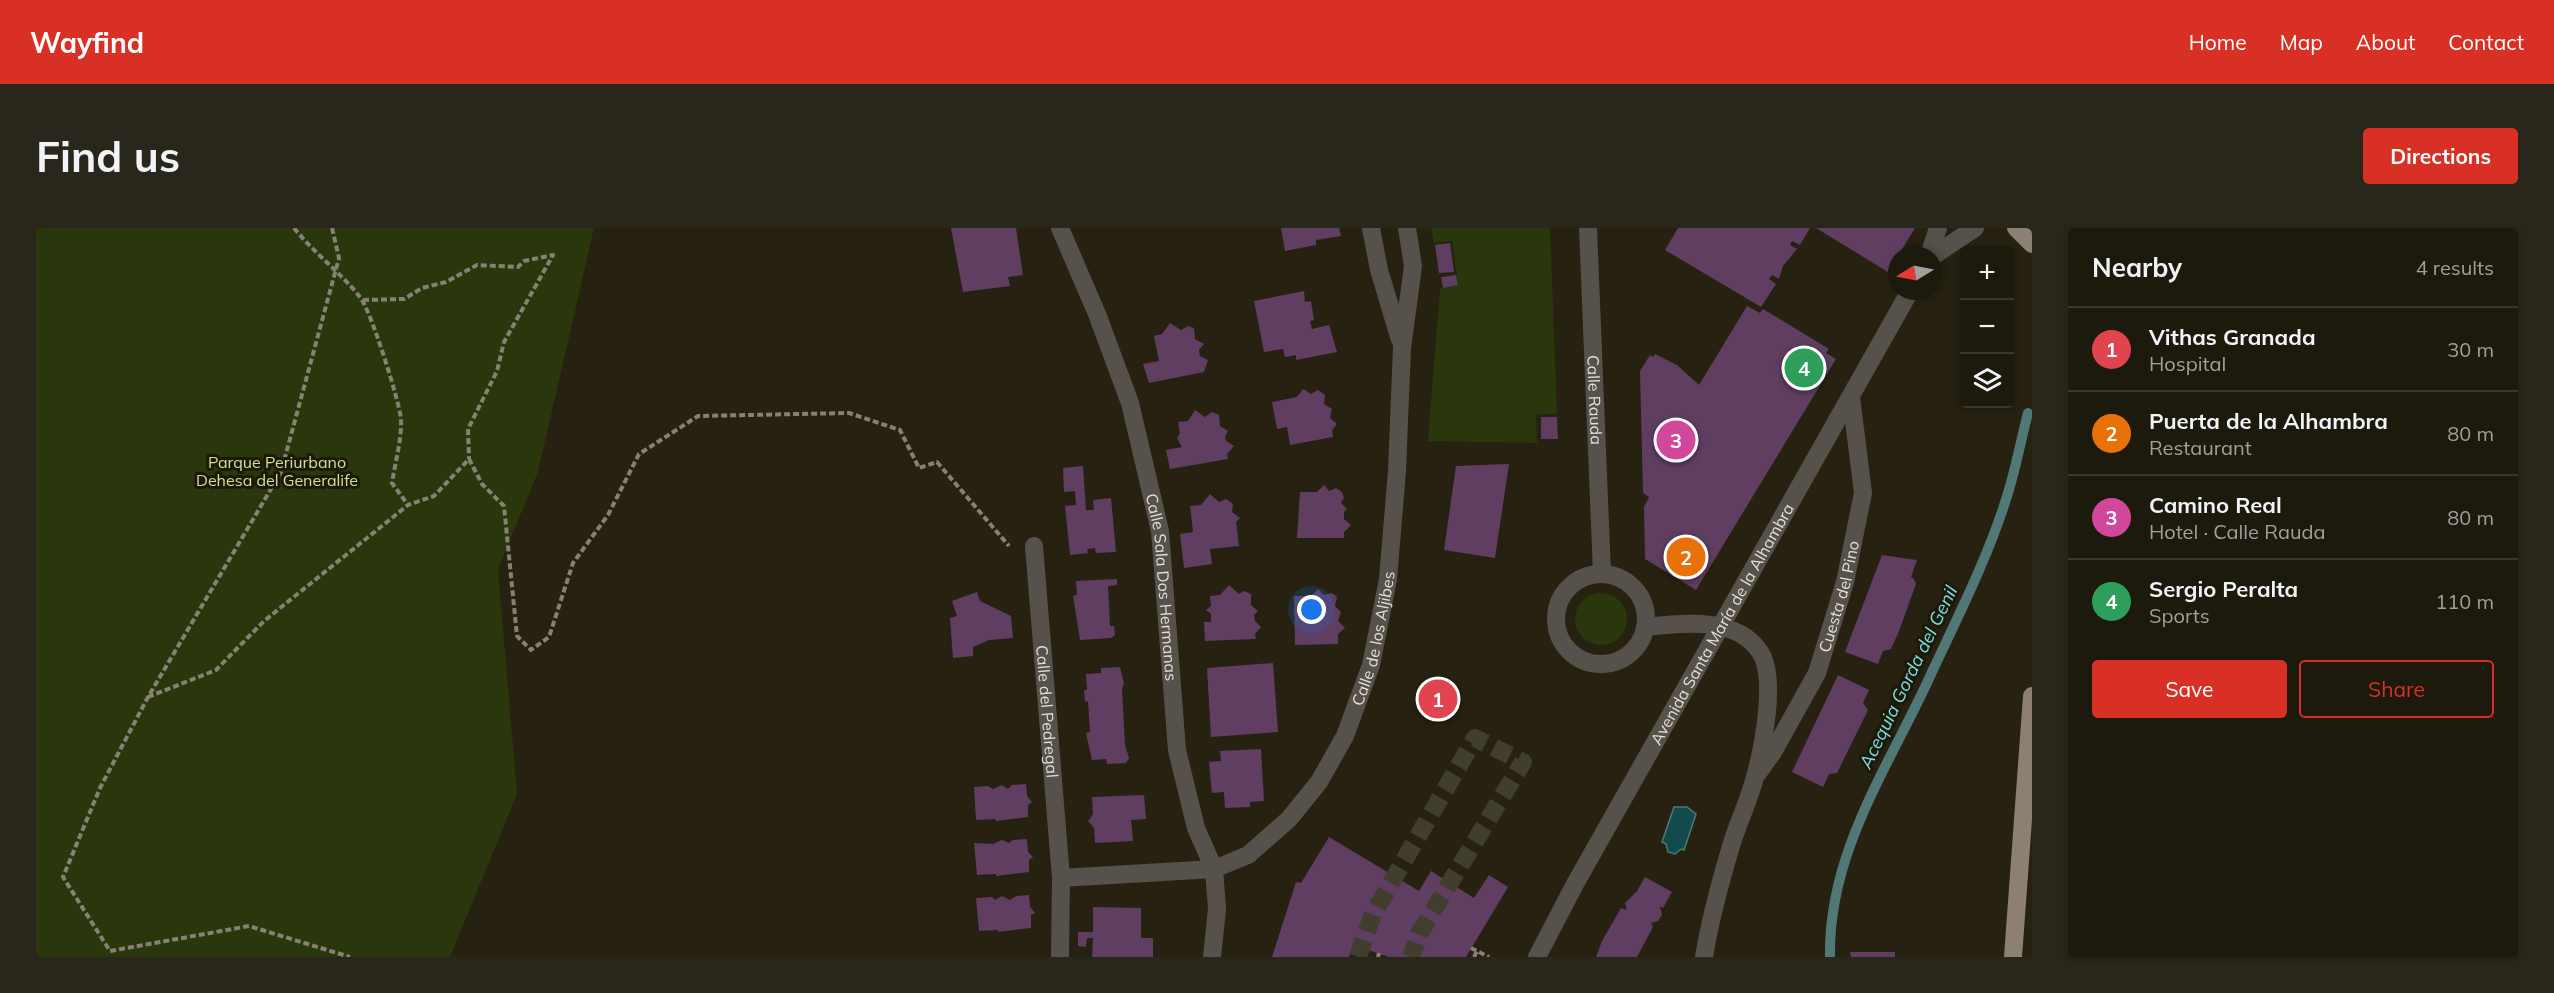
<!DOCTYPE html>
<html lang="en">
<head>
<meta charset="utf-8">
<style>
	:root { --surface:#1c190d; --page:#29261b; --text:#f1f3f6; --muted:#a0a09d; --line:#3a382e; --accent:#d93025 }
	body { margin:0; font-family:Mulish,sans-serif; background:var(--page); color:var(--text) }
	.controls { position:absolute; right:18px; top:18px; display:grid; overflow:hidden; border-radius:6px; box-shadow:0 3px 9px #0003 }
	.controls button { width:54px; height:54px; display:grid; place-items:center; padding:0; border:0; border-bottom:2px solid var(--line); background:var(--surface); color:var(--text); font:30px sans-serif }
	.compass { position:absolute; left:1852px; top:18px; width:54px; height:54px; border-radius:50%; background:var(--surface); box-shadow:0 3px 9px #0003; rotate:260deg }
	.you { position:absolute; left:1276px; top:382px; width:21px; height:21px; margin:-15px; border:4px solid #fff; border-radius:50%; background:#1a73e8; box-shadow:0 0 0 9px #1a73e833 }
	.badge { display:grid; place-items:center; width:39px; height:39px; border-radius:50%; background:var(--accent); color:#fff; font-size:20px; font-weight:700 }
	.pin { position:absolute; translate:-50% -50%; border:3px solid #fff; box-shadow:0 2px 6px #0006 }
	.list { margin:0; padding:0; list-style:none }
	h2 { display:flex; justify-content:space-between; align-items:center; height:78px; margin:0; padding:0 24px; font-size:26px }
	h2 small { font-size:20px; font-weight:400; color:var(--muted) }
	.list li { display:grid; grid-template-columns:39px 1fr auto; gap:18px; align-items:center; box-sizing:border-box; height:84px; padding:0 24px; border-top:2px solid var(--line) }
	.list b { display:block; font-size:22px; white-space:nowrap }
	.list p { margin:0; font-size:20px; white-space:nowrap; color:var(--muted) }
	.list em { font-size:20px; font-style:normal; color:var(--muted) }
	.actions { display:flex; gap:12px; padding:18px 24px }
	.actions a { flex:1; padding:14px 0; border:2px solid var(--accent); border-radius:6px; text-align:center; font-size:21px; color:var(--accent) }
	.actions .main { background:var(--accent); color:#fff }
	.icon { flex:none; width:33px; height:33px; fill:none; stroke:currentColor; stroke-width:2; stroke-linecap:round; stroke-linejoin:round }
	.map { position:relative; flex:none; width:1996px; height:729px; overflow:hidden; border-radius:6px }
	header { display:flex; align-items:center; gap:36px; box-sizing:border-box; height:84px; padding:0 30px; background:var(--accent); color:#fff }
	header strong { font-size:28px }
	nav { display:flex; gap:33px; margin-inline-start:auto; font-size:21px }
	.intro { display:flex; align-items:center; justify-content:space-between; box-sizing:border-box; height:144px; padding:0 36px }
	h1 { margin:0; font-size:42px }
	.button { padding:15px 27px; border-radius:6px; background:var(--accent); color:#fff; font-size:21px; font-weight:700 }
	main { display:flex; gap:36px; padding:0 36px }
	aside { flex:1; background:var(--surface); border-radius:6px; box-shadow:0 3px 9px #0003 }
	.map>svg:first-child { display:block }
	.green { fill:#2a370c }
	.water { fill:#114b4d; stroke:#507876; stroke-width:1.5 }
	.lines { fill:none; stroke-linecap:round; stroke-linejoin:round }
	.stream { stroke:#507876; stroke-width:10 }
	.building { fill:#5f3e62 }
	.minor-tunnel { stroke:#423e2f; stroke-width:18; stroke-dasharray:18 9; stroke-linecap:butt }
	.path { stroke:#858174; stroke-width:4; stroke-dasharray:6 3; stroke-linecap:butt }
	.minor { stroke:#57514b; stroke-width:18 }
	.major { stroke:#8b8073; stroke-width:18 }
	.labels { text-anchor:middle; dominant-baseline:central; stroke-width:6; stroke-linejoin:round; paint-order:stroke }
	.street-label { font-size:16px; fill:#e4e1d7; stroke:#1d1808 }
	.park-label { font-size:16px; fill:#c8e398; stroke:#1d1808 }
	.water-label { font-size:18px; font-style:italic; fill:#76e4e9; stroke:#1d1808 }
</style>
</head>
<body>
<header>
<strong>Wayfind</strong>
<nav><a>Home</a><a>Map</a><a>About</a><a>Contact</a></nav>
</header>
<div class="intro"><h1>Find us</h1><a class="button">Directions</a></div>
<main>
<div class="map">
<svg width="1996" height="729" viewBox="0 0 1996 729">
	<rect width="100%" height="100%" fill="#262111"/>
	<!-- green -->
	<g class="green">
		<path d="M0 0H558L502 244 462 341 481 566 414 729H0Z"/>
		<path d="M1395 0H1514L1521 185 1500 187 1501 215 1392 213 1404 60 1422 57 1416 13 1398 15Z"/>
		<circle cx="1565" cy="391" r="26"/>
	</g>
	<!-- water -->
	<path class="water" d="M1638 579H1651L1660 586 1648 622 1645 621 1639 626 1632 624 1630 616 1626 614Z"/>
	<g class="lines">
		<!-- stream -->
		<path class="stream" d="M1794 729C1792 628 1849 544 1890 457 1919 394 1952 331 1972 265 1980 239 1985 212 1992 185"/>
	</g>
	<!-- building -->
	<g class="building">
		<path d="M915 0H980L987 47 972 49 974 58 927 64Z"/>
		<path d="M1245 0H1303L1305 8 1280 12V17L1249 23Z"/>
		<path d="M1642 0H1774L1764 17 1756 13 1754 17 1761 21 1747 38 1743 51 1736 47 1733 51 1740 56 1725 79 1629 22Z"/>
		<path d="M1780 0H1879L1852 44Z"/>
		<path d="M1414 15 1418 44 1403 45 1399 17Z"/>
		<path d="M1420 47 1422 57 1407 60 1405 49Z"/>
		<path d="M1268 63 1269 74 1275 73 1278 92 1274 93 1276 101 1293 97 1301 124 1260 132V127L1249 129 1247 121 1228 124 1218 73Z"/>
		<path d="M1711 78 1724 85 1727 81 1793 121 1790 125 1800 131 1660 362 1609 331 1608 279 1613 269 1607 265 1604 143 1614 127 1617 129 1619 126 1641 137 1663 157Z"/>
		<path d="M1134 95 1145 102 1152 98 1158 100 1159 111 1168 116 1163 122 1164 128 1172 132 1168 144 1113 155 1107 136 1123 133 1118 108 1126 106Z"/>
		<path d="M1267 161 1275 166 1282 162 1289 167 1288 176 1296 181 1294 190 1301 196 1296 202 1297 209 1254 217 1251 199 1241 201 1236 174 1261 169Z"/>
		<path d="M1159 182 1169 189 1176 184 1183 187 1184 198 1192 203 1189 208 1190 213 1198 218 1191 226 1192 231 1134 241 1130 222 1146 219 1141 210 1144 205 1142 194 1152 193Z"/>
		<path d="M1505 189H1521L1522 211H1505Z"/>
		<path d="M1473 236 1459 330 1408 322 1420 238Z"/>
		<path d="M1047 238 1050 282H1058L1057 272 1075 270 1080 324 1060 325 1059 320 1051 321 1052 325 1034 327 1029 278 1040 277 1039 263 1028 264 1027 240Z"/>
		<path d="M1288 257 1293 263 1300 260 1306 264 1308 270 1305 275 1311 281 1308 284V291L1315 297 1308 304V310H1261L1264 264H1281Z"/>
		<path d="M1174 266 1183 274 1190 271 1197 276 1196 284 1204 290 1200 294 1203 318 1174 321 1176 336 1148 340 1144 306 1157 304 1154 278 1165 277Z"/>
		<path d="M1846 327 1881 332 1875 349 1878 351 1880 356 1863 403 1855 421 1847 423 1842 436 1809 424Z"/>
		<path d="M1081 351V357L1072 358 1074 398H1078L1079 407 1075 410 1044 412 1037 368 1041 367 1040 353Z"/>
		<path d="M1193 357 1203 366 1208 363 1215 366V377L1222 383 1218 387 1219 393 1225 399 1219 406 1220 411 1169 413 1168 394H1175V386L1170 382 1175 378 1174 368 1184 367Z"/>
		<path d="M1282 361 1288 367 1296 365 1301 369 1299 378 1305 384 1302 393 1309 400 1302 406V416L1259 417 1258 368H1275Z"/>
		<path d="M941 364 944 373 975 388 977 410 953 412 937 419V428L917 430 914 390 921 388 916 373Z"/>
		<path d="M1237 435 1242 504 1175 509 1171 440Z"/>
		<path d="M1084 439 1088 455 1086 461 1089 517 1093 530 1090 535 1071 536 1070 531 1056 532 1050 505 1054 504 1052 473 1049 474 1048 462H1051L1050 446 1065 445V440Z"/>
		<path d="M1802 447 1833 462 1827 475 1832 482 1801 545 1793 546 1787 559 1756 544Z"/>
		<path d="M1225 521 1228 573 1214 574V579L1189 580 1188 564 1176 565 1173 534 1185 533 1184 523Z"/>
		<path d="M990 556 991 568 996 574 992 577V589L960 593 959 591 940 592 938 559 952 558 957 561 966 557 972 561 976 557Z"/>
		<path d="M1108 567 1110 591 1095 592 1097 613 1059 615 1058 600 1052 593 1057 586 1056 569Z"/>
		<path d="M1293 609 1383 663 1395 643 1438 670 1453 647 1472 659 1430 729H1353L1317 717 1313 729H1236L1260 654 1265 655Z"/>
		<path d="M991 611 992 624 997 629 993 632V644L960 648V646L941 647 938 615 957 616 966 612 973 615 977 612Z"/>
		<path d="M1609 649 1636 664 1627 680 1624 678 1626 687 1622 693 1615 695 1617 699 1601 729H1560L1566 713 1585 680 1591 682 1589 675 1601 663Z"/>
		<path d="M993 667 994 679 999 685 995 687V700L962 704V702L943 703 940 670 956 669 959 672 966 668 974 672 980 668Z"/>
		<path d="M1057 679 1105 680V710H1117V729H1056L1057 710H1051L1050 719 1042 718V704H1057Z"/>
		<path d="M1814 724H1859V729H1815Z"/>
	</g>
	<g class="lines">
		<!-- minor-tunnel -->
		<path class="minor-tunnel" d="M1322 729 1337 686 1439 510 1487 534 1383 706 1375 729"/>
		<!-- path -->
		<g class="path">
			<path d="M258 0C278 25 304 44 324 69 335 83 363 172 365 191 366 211 359 235 356 255L372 277"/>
			<path d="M296 0 303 30 245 244 112 469 64 560 27 649 74 723 213 698 314 729"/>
			<path d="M327 72 368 71 386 60 410 54 441 37 482 39 488 33 517 27 468 114 461 143 432 201 433 231"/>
			<path d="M112 469 180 442 228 393 372 277 398 268 433 231 446 256 468 278 481 408 495 422 513 409 537 335 572 287 603 226 662 188 813 185 864 202 883 240 901 234 973 318"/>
			<path d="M1435 720 1453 729"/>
			<path d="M1342 729 1343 725"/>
			<path d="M1438 729 1441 723"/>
		</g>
		<!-- minor -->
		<g class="minor">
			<path id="s1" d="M1024 0 1061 86 1094 175 1124 303 1141 522 1160 600 1178 641 1181 681 1176 729"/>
			<path d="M1335 0 1343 42 1364 112"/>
			<path id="s2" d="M1552 0 1566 346"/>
			<path d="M1893 27 1902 0"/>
			<path d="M1897 28 1939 0"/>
			<path id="s3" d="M998 318 1025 650 1024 729"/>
			<circle cx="1565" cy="391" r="45"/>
			<path d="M1609 399C1645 395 1701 388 1724 424 1741 449 1727 520 1719 549 1713 572 1702 595 1695 618 1684 655 1674 691 1668 729"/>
			<path id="s4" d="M1722 545 1737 524 1781 445 1809 354 1827 265 1815 169"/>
			<path id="s5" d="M1025 650 1178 641 1212 627 1253 591 1283 554 1309 508 1335 437 1352 351 1361 243 1366 120 1377 38 1371 0"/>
			<path id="s6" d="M1501 729 1539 656 1874 63"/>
		</g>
		<!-- major -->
		<g class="major">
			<path d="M1980 0 1996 16"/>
			<path d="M1977 729 1996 468"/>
		</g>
	</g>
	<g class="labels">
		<!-- street labels -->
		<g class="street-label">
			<text stroke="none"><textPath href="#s2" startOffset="172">Calle Rauda</textPath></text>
			<text stroke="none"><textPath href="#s1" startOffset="376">Calle Sala Dos Hermanas</textPath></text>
			<text stroke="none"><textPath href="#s4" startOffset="196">Cuesta del Pino</textPath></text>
			<text stroke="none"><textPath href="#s6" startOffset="381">Avenida Santa María de la Alhambra</textPath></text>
			<text stroke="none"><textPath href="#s5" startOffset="447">Calle de los Aljibes</textPath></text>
			<text stroke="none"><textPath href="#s3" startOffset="166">Calle del Pedregal</textPath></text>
		</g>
		<!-- park labels -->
		<g class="park-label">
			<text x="241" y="234">Parque Periurbano<tspan x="241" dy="18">Dehesa del Generalife</tspan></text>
		</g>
		<!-- water labels -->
		<g class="water-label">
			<text transform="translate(1872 449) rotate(-64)">Acequia Gorda del Genil</text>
		</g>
	</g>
</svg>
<div class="controls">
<button>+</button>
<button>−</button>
<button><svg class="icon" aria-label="layers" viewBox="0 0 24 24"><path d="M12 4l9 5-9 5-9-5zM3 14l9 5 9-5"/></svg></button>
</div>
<svg class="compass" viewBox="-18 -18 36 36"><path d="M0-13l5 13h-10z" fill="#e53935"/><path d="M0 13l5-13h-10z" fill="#a0a09d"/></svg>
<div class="you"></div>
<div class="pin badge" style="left:1402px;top:471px;background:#e0444e">1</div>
<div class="pin badge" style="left:1650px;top:329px;background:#e8710a">2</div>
<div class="pin badge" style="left:1640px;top:212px;background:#d1479c">3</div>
<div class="pin badge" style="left:1768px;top:140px;background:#2e9e5b">4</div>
</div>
<aside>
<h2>Nearby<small>4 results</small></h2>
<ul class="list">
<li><span class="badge" style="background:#e0444e">1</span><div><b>Vithas Granada</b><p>Hospital</p></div><em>30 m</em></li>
<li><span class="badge" style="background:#e8710a">2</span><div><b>Puerta de la Alhambra</b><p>Restaurant</p></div><em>80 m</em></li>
<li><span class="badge" style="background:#d1479c">3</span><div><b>Camino Real</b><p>Hotel · Calle Rauda</p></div><em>80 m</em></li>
<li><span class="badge" style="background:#2e9e5b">4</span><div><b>Sergio Peralta</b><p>Sports</p></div><em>110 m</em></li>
</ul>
<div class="actions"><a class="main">Save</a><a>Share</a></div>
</aside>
</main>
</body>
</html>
